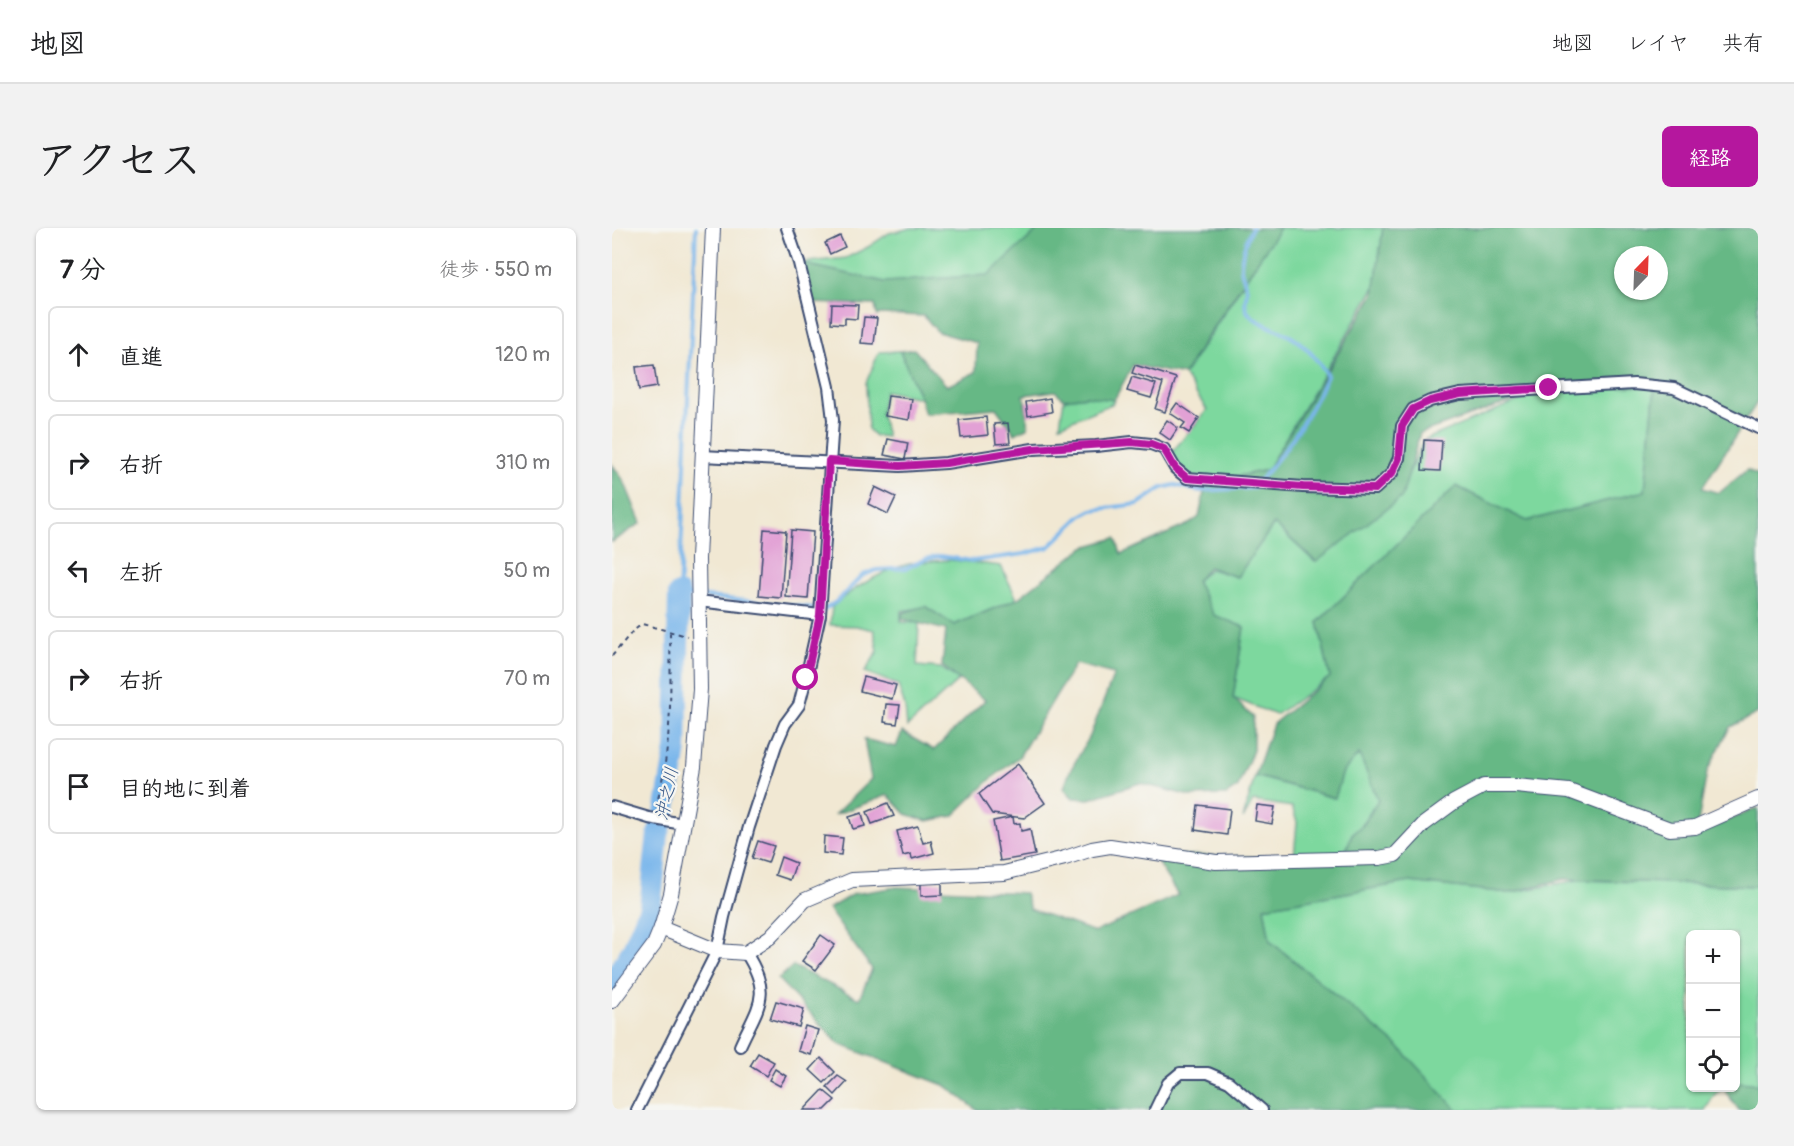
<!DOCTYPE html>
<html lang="ja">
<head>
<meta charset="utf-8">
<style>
	:root { --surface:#fff; --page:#f2f2f2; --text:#202124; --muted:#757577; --line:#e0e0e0; --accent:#b5179e }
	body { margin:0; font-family:Pangolin,"Klee One",sans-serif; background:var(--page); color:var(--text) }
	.controls { position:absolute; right:18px; bottom:18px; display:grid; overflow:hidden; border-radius:9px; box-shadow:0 2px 4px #0004 }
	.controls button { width:54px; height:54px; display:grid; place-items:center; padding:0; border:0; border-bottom:2px solid var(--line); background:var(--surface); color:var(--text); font:30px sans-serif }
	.compass { position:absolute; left:1002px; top:18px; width:54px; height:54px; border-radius:50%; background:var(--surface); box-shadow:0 2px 4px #0004; rotate:23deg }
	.stop { position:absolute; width:18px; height:18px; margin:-14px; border:4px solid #b5179e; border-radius:50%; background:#fff }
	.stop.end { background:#b5179e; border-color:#fff; box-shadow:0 2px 6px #0008 }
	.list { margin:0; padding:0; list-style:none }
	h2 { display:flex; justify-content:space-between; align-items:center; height:78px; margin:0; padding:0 24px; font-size:26px }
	h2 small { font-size:20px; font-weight:400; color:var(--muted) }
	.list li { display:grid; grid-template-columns:39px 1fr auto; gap:18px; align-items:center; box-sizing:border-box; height:96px; margin:0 12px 12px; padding:0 12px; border:2px solid var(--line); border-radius:9px }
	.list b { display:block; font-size:22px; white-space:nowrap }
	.list em { font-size:20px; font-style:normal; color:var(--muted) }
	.icon { flex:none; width:33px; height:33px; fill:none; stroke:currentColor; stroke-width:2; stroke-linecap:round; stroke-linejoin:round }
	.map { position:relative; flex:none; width:1146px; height:882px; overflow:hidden; border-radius:9px }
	header { display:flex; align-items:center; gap:36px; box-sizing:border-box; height:84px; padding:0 30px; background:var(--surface); border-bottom:2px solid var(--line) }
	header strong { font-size:28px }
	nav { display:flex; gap:33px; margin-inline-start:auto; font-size:21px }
	.intro { display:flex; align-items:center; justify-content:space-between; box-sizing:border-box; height:144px; padding:0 36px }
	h1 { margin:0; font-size:42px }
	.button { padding:15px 27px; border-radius:9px; background:var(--accent); color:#fff; font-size:21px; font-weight:700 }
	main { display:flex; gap:36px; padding:0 36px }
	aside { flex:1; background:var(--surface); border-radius:9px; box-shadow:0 2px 4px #0004 }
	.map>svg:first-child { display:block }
	.green { fill:#7dd89e; stroke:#4c847e; stroke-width:1.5 }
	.forest { fill:#66b885; stroke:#407472; stroke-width:1.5; fill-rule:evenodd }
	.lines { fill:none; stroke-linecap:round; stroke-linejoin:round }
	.stream { stroke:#79b6eb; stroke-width:4 }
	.river { stroke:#79b6eb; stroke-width:22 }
	.building { fill:#e2a1d5 }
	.minor-casing { stroke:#3b4b70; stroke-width:14 }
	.tertiary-casing { stroke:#3b4b70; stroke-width:16 }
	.path { stroke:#3b4b70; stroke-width:2; stroke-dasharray:4.5 4.5; stroke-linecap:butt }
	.minor { stroke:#fff; stroke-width:10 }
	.tertiary { stroke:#fff; stroke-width:14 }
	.route { stroke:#b5179e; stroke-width:8 }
	.labels { text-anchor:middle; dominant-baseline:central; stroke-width:4.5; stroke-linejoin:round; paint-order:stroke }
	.water-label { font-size:18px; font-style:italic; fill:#375888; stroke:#f6f6f2 }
</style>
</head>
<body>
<header>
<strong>地図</strong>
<nav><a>地図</a><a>レイヤ</a><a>共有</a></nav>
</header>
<div class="intro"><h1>アクセス</h1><a class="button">経路</a></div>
<main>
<aside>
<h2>7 分<small>徒歩 · 550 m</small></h2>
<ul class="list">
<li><svg class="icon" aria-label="ahead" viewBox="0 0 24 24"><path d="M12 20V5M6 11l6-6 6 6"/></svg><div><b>直進</b></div><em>120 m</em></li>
<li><svg class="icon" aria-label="right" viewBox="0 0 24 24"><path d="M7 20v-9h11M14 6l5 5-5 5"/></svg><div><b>右折</b></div><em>310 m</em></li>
<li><svg class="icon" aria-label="left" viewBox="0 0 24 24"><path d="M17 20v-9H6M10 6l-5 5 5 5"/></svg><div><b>左折</b></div><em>50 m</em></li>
<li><svg class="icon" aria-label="right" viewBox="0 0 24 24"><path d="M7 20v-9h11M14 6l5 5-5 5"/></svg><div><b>右折</b></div><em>70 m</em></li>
<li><svg class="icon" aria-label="arrive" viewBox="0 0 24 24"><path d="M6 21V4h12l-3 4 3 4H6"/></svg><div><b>目的地に到着</b></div></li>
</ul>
</aside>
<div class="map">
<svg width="1146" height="882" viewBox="0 0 1146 882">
	<rect width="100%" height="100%" fill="#f6f6f2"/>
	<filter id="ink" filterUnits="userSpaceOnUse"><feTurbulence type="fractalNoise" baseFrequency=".0167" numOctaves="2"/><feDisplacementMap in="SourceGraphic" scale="12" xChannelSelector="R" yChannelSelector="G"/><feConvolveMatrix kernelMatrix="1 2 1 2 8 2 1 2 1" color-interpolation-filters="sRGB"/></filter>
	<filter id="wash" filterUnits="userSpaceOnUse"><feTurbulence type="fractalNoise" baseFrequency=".008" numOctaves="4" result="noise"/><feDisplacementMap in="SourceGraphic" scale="24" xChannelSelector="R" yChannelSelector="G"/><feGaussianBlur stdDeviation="1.35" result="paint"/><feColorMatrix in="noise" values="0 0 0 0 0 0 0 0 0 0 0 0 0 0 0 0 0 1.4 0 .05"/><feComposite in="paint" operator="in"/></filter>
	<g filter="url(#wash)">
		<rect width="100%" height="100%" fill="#f1e8d3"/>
		<!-- green -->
		<g class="green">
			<path d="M300 0H429L376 51 273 54 187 35 234 30 256 19 277 5Z"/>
			<path d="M667 0H771L763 59 655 242 585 257 556 229 595 182 572 147Z"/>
			<path d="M288 123 308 170 273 163 269 186 275 209 263 208 256 201 254 155 267 124Z"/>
			<path d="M1043 157 1033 263 915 293 844 259 706 394 718 449 664 487 621 470 632 399 602 388 584 353 598 341 625 349 662 296 703 334 784 273 812 212 937 160Z"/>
			<path d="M476 168 502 172 500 176 448 197 452 171Z"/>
			<path d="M340 332 389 338 405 371 339 398 315 379 289 383V394L307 395 305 438 329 440 347 452 295 499 293 479 286 457 253 444 266 423 262 402 245 398 218 397 220 379C239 361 276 339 302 335 315 333 328 333 340 332Z"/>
			<path d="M747 525 766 572 749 598 740 606 734 623 724 631 682 630 685 594 680 579 641 573 631 591 643 548 722 570 728 543Z"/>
			<path d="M966 652 1146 658V860L1124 855V706H1078V860H1112L1103 866 1093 882H845L727 770 658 713 652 679 798 654 897 665Z"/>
		</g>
		<!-- forest -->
		<g class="forest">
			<path d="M428 0H668L592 113 572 147 521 137 502 172 474 168 452 171 443 163 412 167 416 199 403 206 384 180 313 186 308 170 288 123 302 121 335 158 364 144 365 115 326 104 312 88 268 86 265 88 263 77 196 75 187 35 273 54 376 47Z"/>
			<path d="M771 0H1146V173L1090 260 1107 265 1135 242 1146 247V485L1118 499 1095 544 1084 605 1146 580V658L952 651 897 665 798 654 652 679 658 713 787 819 845 882H365L334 858 227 816 166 751 181 738 247 771 260 741 216 681 241 666 285 659 413 665 418 681 483 704 566 667 540 626 728 631 734 623 740 606 752 596 766 572 747 526 731 544 723 570 643 548 661 496 718 449 706 394 844 258 915 293 1033 263 1043 158 937 160 808 205 790 269 704 334 662 296 625 349 597 339 584 353 602 387 632 399 621 470 641 489V522L626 559 614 567 578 568 528 555 477 571 461 570 452 560 458 543 478 508 502 446 463 436 407 529 379 551 341 588 315 593 294 586 276 567 222 587 259 551 252 511 284 519 290 504 322 522 373 472 330 438 334 402 290 391V385L313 378 342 397 405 371 472 319 504 310 509 326 577 296 587 289 592 265 588 256 655 242 762 66ZM1011 27H1047V63H1011Z"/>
			<path d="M0 236 12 253 29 295 0 314Z"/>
			<path d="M1124 854 1140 855 1146 857V882H1127L1113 863 1115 860H1124Z"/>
		</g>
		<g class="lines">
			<!-- stream -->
			<g class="stream">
				<path d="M84 0 67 366 213 381 224 374 251 347 265 342 295 340 313 331 328 328 361 333 412 326 437 319 469 288 480 282 526 276 550 260 563 257 587 263 642 260"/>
				<path d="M640 0C634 10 629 29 629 40 629 46 633 52 634 58 637 65 631 73 634 81 640 95 668 101 681 110 694 118 708 134 715 148 696 189 677 220 646 254"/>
			</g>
			<!-- river -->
			<path class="river" d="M0 757 22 719 38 680 46 606 53 585 64 521 67 366"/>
		</g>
		<g id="blocks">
			<!-- building -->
			<g class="building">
				<path d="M228 8 233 19 218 26 213 15Z"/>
				<path d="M220 76 246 77 245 91 233 90V96L219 95Z"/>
				<path d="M252 89 265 90 262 116 249 115Z"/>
				<path d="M42 137 45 159 27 162 24 139Z"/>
				<path d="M523 137 564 150 553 184 543 181 551 155 520 145Z"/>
				<path d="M520 149 544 156 539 170 515 163Z"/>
				<path d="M276 168 300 171 297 192 273 188Z"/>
				<path d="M438 170 440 184 416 188 414 174Z"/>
				<path d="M565 175 587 190 577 205 569 200 573 195 558 185Z"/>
				<path d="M374 189 376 207 349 210 347 192Z"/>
				<path d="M555 192 566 200 558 212 547 204Z"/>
				<path d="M396 195 398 215 384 216 382 196Z"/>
				<path d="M276 211 296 215 293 231 272 227Z"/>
				<path d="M812 212 830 213 828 243 810 242Z"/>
				<path d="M263 259 284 269 276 286 256 276Z"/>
				<path d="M152 301 174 303 169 370 147 368Z"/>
				<path d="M179 302 201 304 196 371 174 369Z"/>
				<path d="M252 449 284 457 280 471 248 463Z"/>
				<path d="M274 476 288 477 285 496 272 494Z"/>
				<path d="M406 536 433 575 412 590 380 586 367 566Z"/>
				<path d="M276 575 282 588 260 596 255 584Z"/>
				<path d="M586 577 618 581 615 607 583 602Z"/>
				<path d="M645 577 663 579 660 596 643 593Z"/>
				<path d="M250 585 253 598 241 601 237 589Z"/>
				<path d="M401 589 402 596 408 595 409 603 418 601 423 627 388 633 381 593Z"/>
				<path d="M306 598 311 615 319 613 322 625 300 631 299 626 291 628 285 603Z"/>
				<path d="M212 608 231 610 229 627 211 625Z"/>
				<path d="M146 613 162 618 156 635 140 630Z"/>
				<path d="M169 629 184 635 178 652 163 647Z"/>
				<path d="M330 654V667L309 668V655Z"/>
				<path d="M209 707 223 717 204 742 190 733Z"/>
				<path d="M164 773 192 781 187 799 158 791Z"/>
				<path d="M193 798 206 802 199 827 186 823Z"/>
				<path d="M146 825 162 834 154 848 138 838Z"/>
				<path d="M209 830 223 844 212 855 198 842Z"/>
				<path d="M163 841 174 848 168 858 157 852Z"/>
				<path d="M226 848 235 854 223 867 215 859Z"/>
				<path d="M211 862 223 872 213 882H192Z"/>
			</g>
		</g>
	</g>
	<g filter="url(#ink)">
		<use href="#blocks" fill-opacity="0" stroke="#3b4b70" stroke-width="1.5"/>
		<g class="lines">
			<!-- minor casing -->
			<g class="minor-casing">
				<g id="minor">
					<path d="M90 228 288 238 334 235 421 221 484 218 520 214 539 216 552 221 563 240 575 250 691 259 763 261 780 245 787 230 790 198 801 181 818 173 848 166 1022 156 1062 160 1146 200"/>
					<path d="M86 373 208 387"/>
					<path d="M0 579 37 590 71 596"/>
					<path d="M128 818C146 778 161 767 134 725"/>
					<path d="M25 882 105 723 112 689 137 599 164 517 173 496 187 477 194 450 208 387 221 192 217 159 187 35 175 0"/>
					<path d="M543 882 556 855 568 845H596L617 854 650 882"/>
				</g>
			</g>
			<!-- tertiary casing -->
			<g class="tertiary-casing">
				<g id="tertiary">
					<path d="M49 700 105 723 134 725 158 709 193 672 240 652 392 645 453 630 480 621 498 618 604 634 767 630 783 627 812 596 842 574 872 558H904L957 563 1058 601 1083 599 1146 571"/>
					<path d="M0 773 42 717 49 700 59 666 82 539 88 461 86 331 101 0"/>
				</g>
			</g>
			<!-- path -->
			<g class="path">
				<path d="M0 428 20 404 30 396 75 408"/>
				<path d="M44 579C60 518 59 466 58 404"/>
			</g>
			<!-- minor -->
			<use href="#minor" class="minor"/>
			<!-- tertiary -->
			<use href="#tertiary" class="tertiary"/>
		</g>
	</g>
	<g class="lines" filter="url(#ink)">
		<!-- route -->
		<path class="route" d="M194 450 208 387 217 233 288 238 334 235 421 221 520 214 539 216 552 221 563 240 575 250 691 259 763 261 780 245 787 230 790 198 801 181 818 173 848 166 937 160"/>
	</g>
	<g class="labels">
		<!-- water labels -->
		<g class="water-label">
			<text transform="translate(55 566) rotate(-78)">沖之川</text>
		</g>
	</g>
</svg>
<div class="controls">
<button>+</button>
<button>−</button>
<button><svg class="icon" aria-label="locate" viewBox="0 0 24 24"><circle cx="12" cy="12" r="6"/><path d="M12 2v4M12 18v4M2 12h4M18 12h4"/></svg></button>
</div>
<svg class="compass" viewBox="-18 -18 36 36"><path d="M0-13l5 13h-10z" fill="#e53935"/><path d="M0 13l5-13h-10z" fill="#757577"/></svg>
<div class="stop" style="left:194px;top:450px"></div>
<div class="stop end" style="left:937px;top:160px"></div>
</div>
</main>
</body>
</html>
